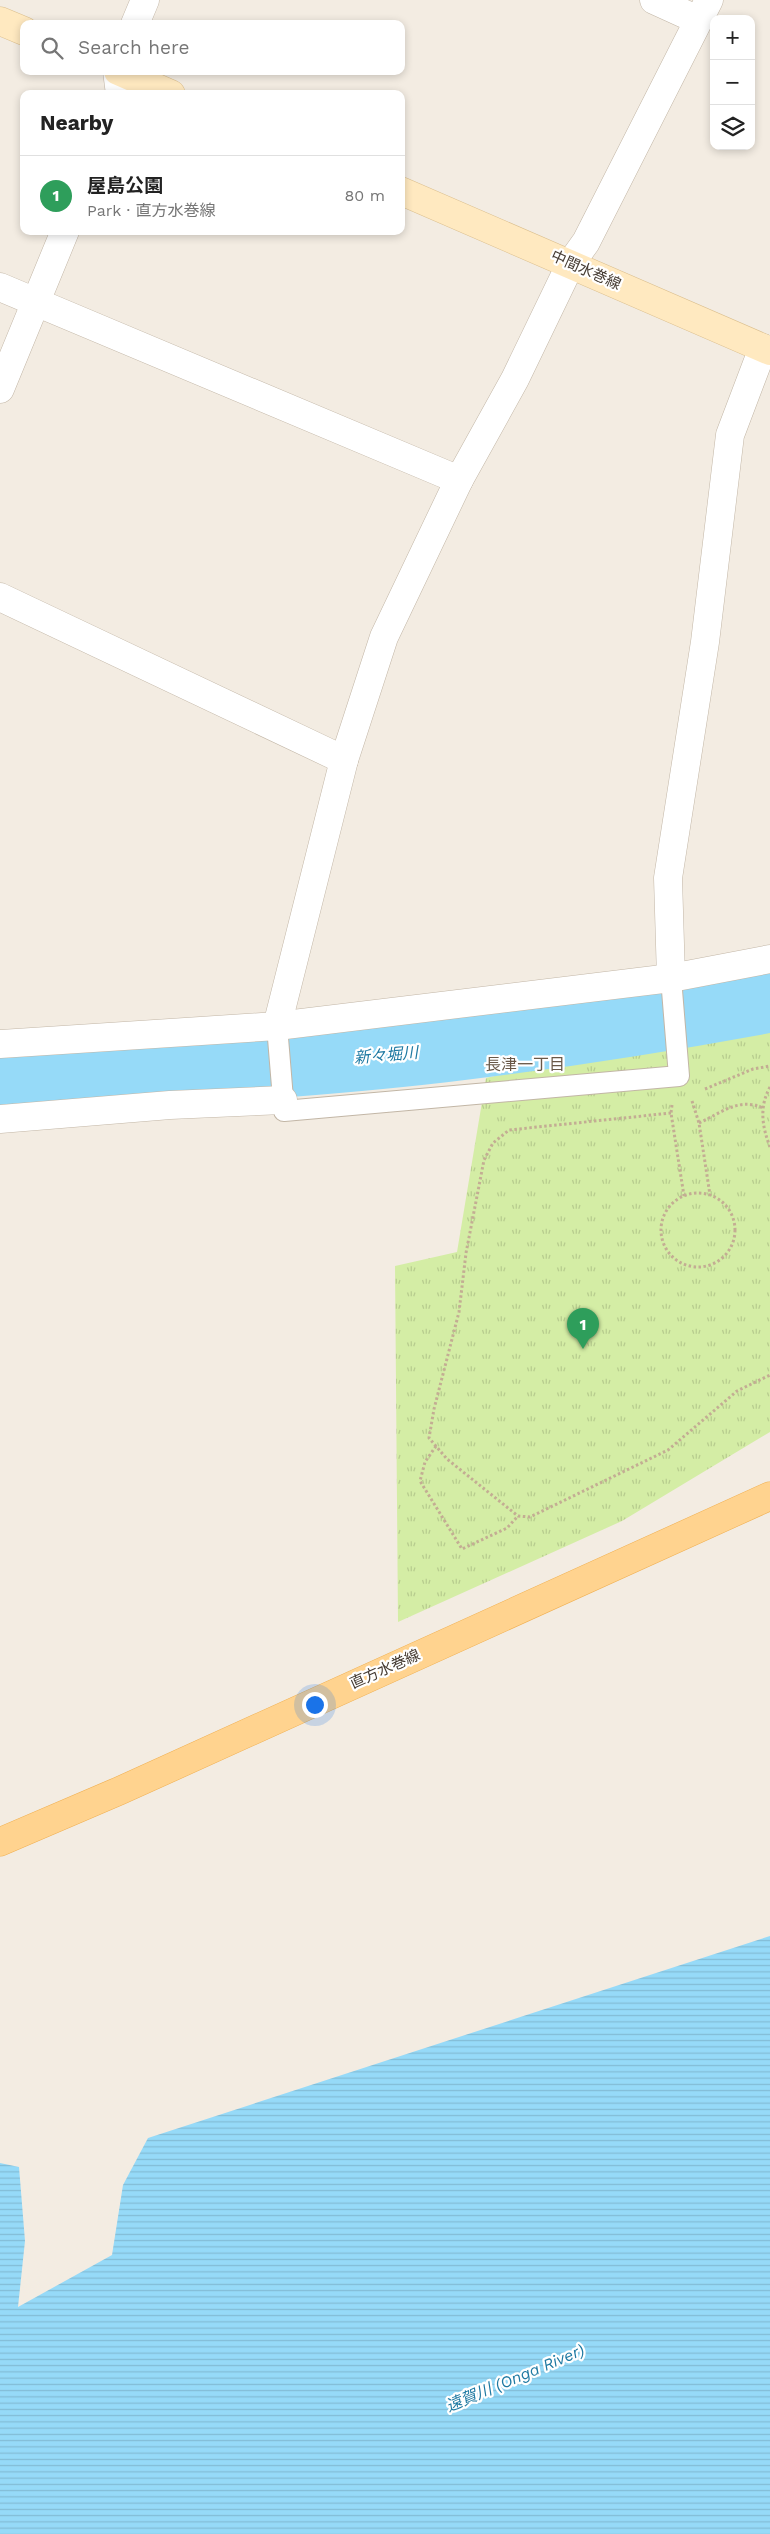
<!DOCTYPE html>
<html lang="en">
<head>
<meta charset="utf-8">
<style>
	:root { --surface:#fff; --page:#f6f6f6; --text:#222; --muted:#767676; --line:#e0e0e0; --accent:#ff170d }
	body { margin:0; font-family:"Work Sans","Noto Sans JP",sans-serif; background:var(--page); color:var(--text) }
	.controls { position:absolute; right:15px; top:15px; display:grid; overflow:hidden; border-radius:10px; box-shadow:0 2px 8px #0003 }
	.controls button { width:45px; height:45px; display:grid; place-items:center; padding:0; border:0; border-bottom:1px solid var(--line); background:var(--surface); color:var(--text); font:25px sans-serif }
	.you { position:absolute; left:314px; top:1704px; width:18px; height:18px; margin:-12px; border:4px solid #fff; border-radius:50%; background:#1a73e8; box-shadow:0 0 0 8px #1a73e833 }
	.badge { display:grid; place-items:center; width:32px; height:32px; border-radius:50%; background:var(--accent); color:#fff; font-size:16px; font-weight:700 }
	.pin { position:absolute; translate:-50% -41px; filter:drop-shadow(0 1px 2px #0008) }
	.pin::after { content:''; position:absolute; top:26px; width:18px; height:15px; background:inherit; clip-path:polygon(0 0,100% 0,50% 100%) }
	.list { margin:0; padding:0; list-style:none }
	h2 { display:flex; justify-content:space-between; align-items:center; height:65px; margin:0; padding:0 20px; font-size:21px }
	h2 small { font-size:16px; font-weight:400; color:var(--muted) }
	.list li { display:grid; grid-template-columns:32px 1fr auto; gap:15px; align-items:center; box-sizing:border-box; height:80px; padding:0 20px; border-top:1px solid var(--line) }
	.list b { display:block; font-size:19px; white-space:nowrap }
	.list p { margin:0; font-size:16px; white-space:nowrap; color:var(--muted) }
	.list em { font-size:16px; font-style:normal; color:var(--muted) }
	.icon { flex:none; width:28px; height:28px; fill:none; stroke:currentColor; stroke-width:2; stroke-linecap:round; stroke-linejoin:round }
	.map { position:relative; flex:none; width:770px; height:2534px; overflow:hidden }
	.search { position:absolute; background:var(--surface); box-shadow:0 2px 8px #0003; left:20px; top:20px; width:385px; height:55px; display:flex; align-items:center; gap:12px; box-sizing:border-box; padding:0 18px; border-radius:10px; color:var(--muted); font-size:19px }
	.panel { position:absolute; background:var(--surface); box-shadow:0 2px 8px #0003; left:20px; top:90px; width:385px; height:145px; border-radius:10px }
	.map>svg:first-child { display:block }
	.park { fill:url(#park-tufts) }
	.water { fill:url(#water-rules) }
	.lines { fill:none; stroke-linecap:round; stroke-linejoin:round }
	.river { stroke:#96daf8; stroke-width:65 }
	.lane-casing { stroke:#c2b6a6; stroke-width:22 }
	.street-casing { stroke:#c2b6a6; stroke-width:29 }
	.secondary-casing { stroke:#dbbf8e; stroke-width:29 }
	.primary-casing { stroke:#f0b052; stroke-width:29 }
	.path { stroke:#c3ad93; stroke-width:3; stroke-dasharray:2.5 2.5; stroke-linecap:butt }
	.lane { stroke:#fff; stroke-width:20 }
	.street { stroke:#fff; stroke-width:28 }
	.secondary { stroke:#ffe9c0; stroke-width:28 }
	.primary { stroke:#ffd38f; stroke-width:28 }
	.labels { text-anchor:middle; dominant-baseline:central; stroke-width:4.5; stroke-linejoin:round; paint-order:stroke }
	.street-label { font-size:15px; fill:#453b32; stroke:#fff }
	.water-label { font-size:16px; font-style:italic; fill:#1e79a2; stroke:#fff }
	.neighbourhood-label { font-size:16px; fill:#695848; stroke:#fff }
</style>
</head>
<body>
<div class="map">
<svg width="770" height="2534" viewBox="0 0 770 2534">
	<defs>
		<pattern id="park-tufts" width="24" height="20" patternUnits="userSpaceOnUse" patternTransform="scale(1.25)"><rect width="24" height="20" fill="#d4eda5"/><path d="M3 7l-1-3M5 7V3M7 7l1-3M15 17l-1-3M17 17v-4M19 17l1-3" fill="none" stroke="#b7cc8e"/></pattern>
		<pattern id="water-rules" width="6" height="5" patternUnits="userSpaceOnUse" patternTransform="scale(1.25)"><rect width="6" height="5" fill="#96daf8"/><path d="M0 2.5h6" fill="none" stroke="#83bcd5"/></pattern>
	</defs>
	<rect width="100%" height="100%" fill="#f3ece2"/>
	<!-- park -->
	<path class="park" d="M770 1012V1432L622 1521 398 1622 395 1266 457 1252 486 1078Z"/>
	<!-- water -->
	<path class="water" d="M770 1936V2534H0V2163L19 2167 25 2241 18 2307 112 2255 123 2185 148 2138Z"/>
	<g class="lines">
		<!-- river -->
		<path class="river" d="M0 1083C147 1074 296 1067 443 1050 552 1037 662 1020 770 1000"/>
		<!-- lane casing -->
		<g class="lane-casing">
			<path id="lane" d="M277 1026 284 1111 679 1076 671 978"/>
		</g>
		<!-- street casing -->
		<g class="street-casing">
			<g id="street">
				<path d="M654 0 698 20"/>
				<path d="M135 24 145 0"/>
				<path d="M117 71 120 94"/>
				<path d="M0 287 459 480"/>
				<path d="M0 389 65 231"/>
				<path d="M0 597 344 760"/>
				<path d="M671 978 668 878 705 642 730 435 763 348"/>
				<path d="M277 1026 344 760 384 637 459 480 515 379 571 263 586 242 709 0"/>
				<path d="M0 1044 277 1026 671 978 770 959"/>
				<path d="M0 1119 170 1105 283 1100"/>
			</g>
		</g>
		<!-- secondary casing -->
		<g class="secondary-casing">
			<g id="secondary">
				<path d="M0 21 24 31"/>
				<path d="M118 71 171 94"/>
				<path d="M401 191 770 351"/>
			</g>
		</g>
		<!-- primary casing -->
		<g class="primary-casing">
			<path id="primary" d="M0 1842 119 1791 770 1496"/>
		</g>
		<!-- path -->
		<g class="path">
			<path d="M770 1087C759 1107 762 1126 770 1147"/>
			<path d="M705 1089 753 1069 770 1066"/>
			<path d="M692 1101 699 1123 710 1195"/>
			<path d="M672 1105 671 1113 684 1196"/>
			<path d="M671 1113 509 1130 493 1143 484 1160 466 1253 459 1312 434 1409 429 1438 447 1459 518 1516 530 1517 668 1450 737 1391 770 1375"/>
			<path d="M699 1123C721 1113 739 1097 763 1108"/>
			<circle cx="698" cy="1230" r="37"/>
			<path d="M436 1446 425 1462 420 1481 462 1549 507 1528 518 1516"/>
		</g>
		<!-- lane -->
		<use href="#lane" class="lane"/>
		<!-- street -->
		<use href="#street" class="street"/>
		<!-- secondary -->
		<use href="#secondary" class="secondary"/>
		<!-- primary -->
		<use href="#primary" class="primary"/>
	</g>
	<g class="labels">
		<!-- street labels -->
		<g class="street-label">
			<text transform="translate(586 270) rotate(24)">中間水巻線</text>
			<text transform="translate(385 1669) rotate(-24)">直方水巻線</text>
		</g>
		<!-- water labels -->
		<g class="water-label">
			<text transform="translate(386 1055) rotate(-5)">新々堀川</text>
			<text transform="translate(515 2378) rotate(-23)">遠賀川 (Onga River)</text>
		</g>
		<!-- neighbourhood labels -->
		<g class="neighbourhood-label">
			<text x="525" y="1064">長津一丁目</text>
		</g>
	</g>
</svg>
<div class="controls">
<button>+</button>
<button>−</button>
<button><svg class="icon" aria-label="layers" viewBox="0 0 24 24"><path d="M12 4l9 5-9 5-9-5zM3 14l9 5 9-5"/></svg></button>
</div>
<div class="you"></div>
<div class="pin badge" style="left:583px;top:1349px;background:#2e9e5b">1</div>
<div class="search"><svg class="icon" aria-label="search" viewBox="0 0 24 24"><circle cx="10" cy="10" r="6"/><path d="M15 15l6 6"/></svg>Search here</div>
<section class="panel">
<h2>Nearby<small></small></h2>
<ul class="list">
<li><span class="badge" style="background:#2e9e5b">1</span><div><b>屋島公園</b><p>Park · 直方水巻線</p></div><em>80 m</em></li>
</ul>
</section>
</div>
</body>
</html>
